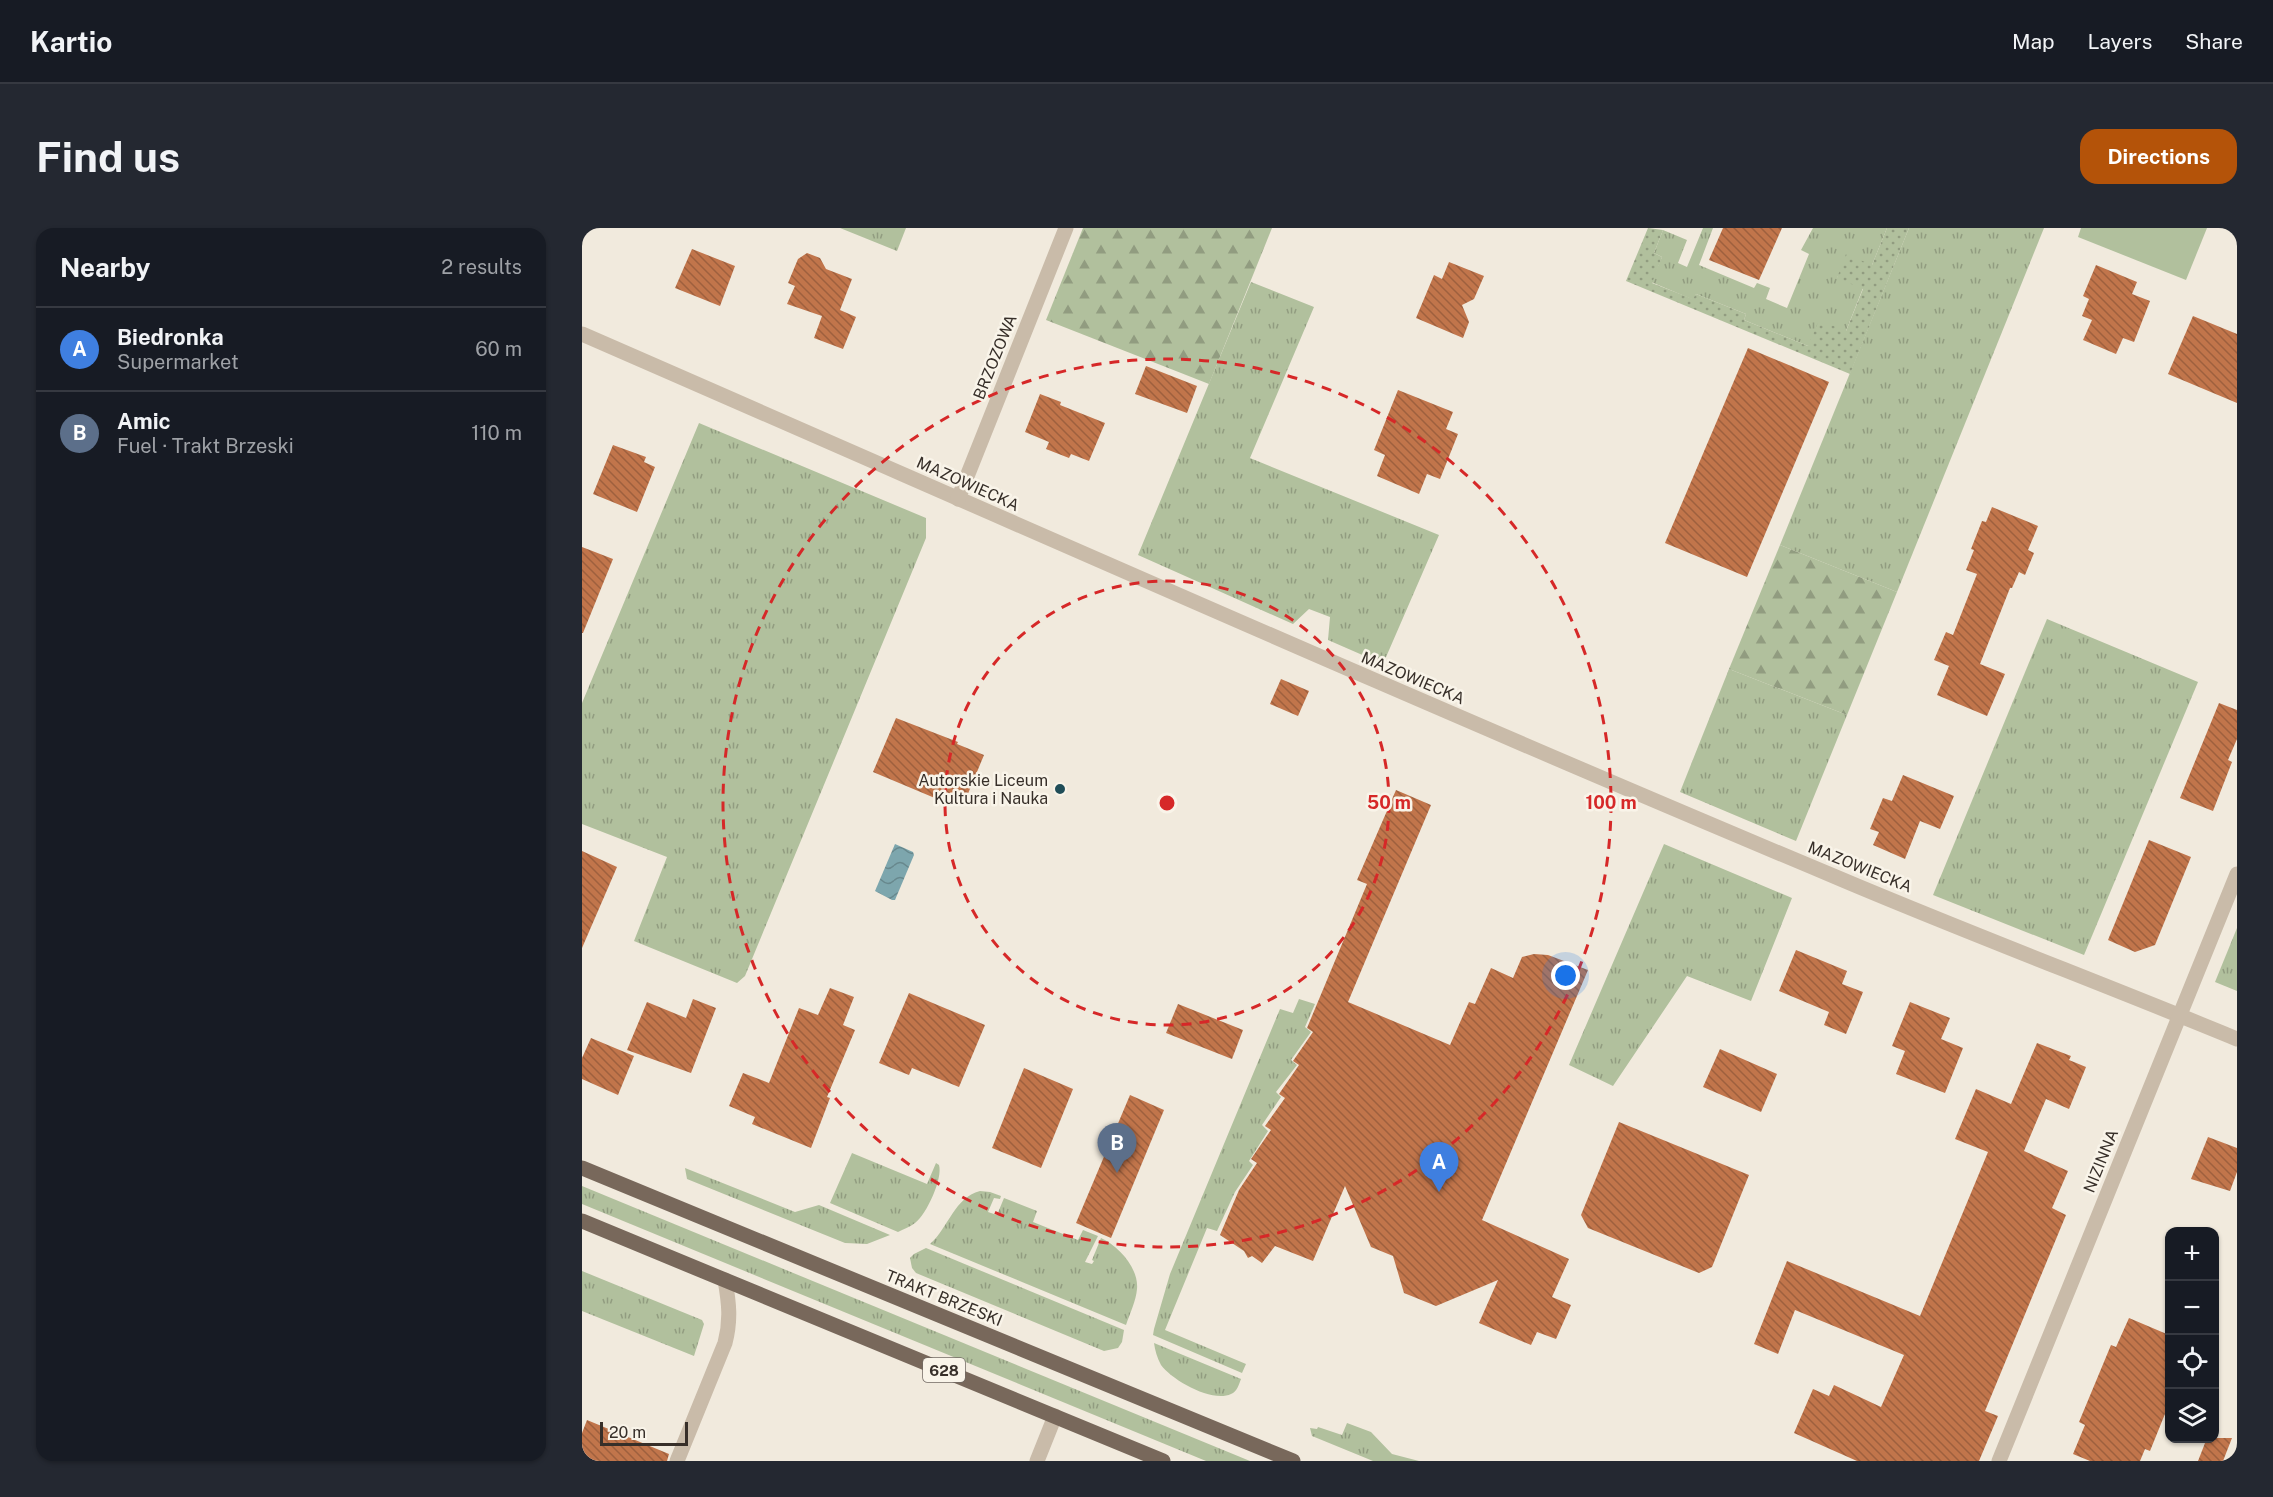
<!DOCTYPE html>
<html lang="en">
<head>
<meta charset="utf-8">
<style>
	:root { --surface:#171b24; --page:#242831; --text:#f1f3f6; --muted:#9ea1a6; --line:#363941; --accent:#b45309 }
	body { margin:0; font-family:"Public Sans",sans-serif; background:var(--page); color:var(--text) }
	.controls { position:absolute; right:18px; bottom:18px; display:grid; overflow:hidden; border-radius:12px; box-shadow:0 2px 4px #0004 }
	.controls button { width:54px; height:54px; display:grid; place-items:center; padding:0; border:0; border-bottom:2px solid var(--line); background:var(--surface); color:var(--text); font:30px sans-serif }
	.scale { position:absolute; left:18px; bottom:15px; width:88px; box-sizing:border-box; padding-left:6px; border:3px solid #372f29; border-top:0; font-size:16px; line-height:21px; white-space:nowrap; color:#372f29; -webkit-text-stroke:4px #f9f4e9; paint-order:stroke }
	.you { position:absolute; left:984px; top:748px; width:21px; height:21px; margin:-15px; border:4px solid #fff; border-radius:50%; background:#1a73e8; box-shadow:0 0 0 9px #1a73e833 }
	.badge { display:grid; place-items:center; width:39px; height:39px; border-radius:50%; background:var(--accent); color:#fff; font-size:20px; font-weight:700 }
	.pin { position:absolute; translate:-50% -50px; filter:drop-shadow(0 2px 3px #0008) }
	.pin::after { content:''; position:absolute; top:32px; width:21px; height:18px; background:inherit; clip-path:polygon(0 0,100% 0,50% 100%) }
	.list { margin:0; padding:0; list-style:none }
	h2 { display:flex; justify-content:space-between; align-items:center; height:78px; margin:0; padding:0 24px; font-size:26px }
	h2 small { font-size:20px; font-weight:400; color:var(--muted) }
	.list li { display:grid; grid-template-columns:39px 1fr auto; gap:18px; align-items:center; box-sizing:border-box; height:84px; padding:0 24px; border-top:2px solid var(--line) }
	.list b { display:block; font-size:22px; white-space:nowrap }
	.list p { margin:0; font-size:20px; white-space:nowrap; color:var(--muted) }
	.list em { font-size:20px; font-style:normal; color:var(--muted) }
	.icon { flex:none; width:33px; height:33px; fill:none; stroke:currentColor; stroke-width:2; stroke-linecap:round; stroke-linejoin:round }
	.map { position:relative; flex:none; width:1655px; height:1233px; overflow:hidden; border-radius:18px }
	header { display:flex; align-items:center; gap:36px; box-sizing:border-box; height:84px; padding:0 30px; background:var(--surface); border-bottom:2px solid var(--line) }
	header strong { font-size:28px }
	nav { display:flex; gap:33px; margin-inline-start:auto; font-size:21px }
	.intro { display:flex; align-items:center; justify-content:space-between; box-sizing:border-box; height:144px; padding:0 36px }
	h1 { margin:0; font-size:42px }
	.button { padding:15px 27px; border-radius:18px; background:var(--accent); color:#fff; font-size:21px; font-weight:700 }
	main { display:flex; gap:36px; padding:0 36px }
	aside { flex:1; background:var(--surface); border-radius:18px; box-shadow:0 2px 4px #0004 }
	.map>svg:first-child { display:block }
	.grass { fill:url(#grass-tufts) }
	.forest { fill:url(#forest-firs) }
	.garden { fill:url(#garden-dots) }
	.pitch { fill:#b1c09d }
	.water { fill:url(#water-waves) }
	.building { fill:url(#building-back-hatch) }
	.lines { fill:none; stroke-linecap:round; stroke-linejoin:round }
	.minor { stroke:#c9bba9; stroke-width:15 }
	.primary { stroke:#78685b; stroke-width:15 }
	.ring { fill:none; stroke:#d62828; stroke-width:3; stroke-dasharray:10 8 }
	.poi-dot { fill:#204d57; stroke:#f9f4e9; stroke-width:2 }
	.labels { text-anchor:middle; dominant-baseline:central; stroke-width:5; stroke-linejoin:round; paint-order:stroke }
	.shield { fill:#f9f4e9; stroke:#716a63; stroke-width:1.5 }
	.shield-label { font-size:15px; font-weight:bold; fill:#372f29 }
	.street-label { font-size:16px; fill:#372f29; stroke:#f9f4e9 }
	.poi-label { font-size:16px; fill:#372f29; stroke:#f9f4e9; text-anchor:end }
	.centre { fill:#d62828; stroke:#f9f4e9; stroke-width:3 }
	.ring-label { font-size:18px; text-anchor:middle; font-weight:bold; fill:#d62828; stroke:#f9f4e9; stroke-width:5; stroke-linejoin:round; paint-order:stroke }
</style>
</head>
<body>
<header>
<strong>Kartio</strong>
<nav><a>Map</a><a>Layers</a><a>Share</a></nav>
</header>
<div class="intro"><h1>Find us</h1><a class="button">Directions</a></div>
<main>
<aside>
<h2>Nearby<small>2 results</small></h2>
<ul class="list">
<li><span class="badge" style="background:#3f7fe0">A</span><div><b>Biedronka</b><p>Supermarket</p></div><em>60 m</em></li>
<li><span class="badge" style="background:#5c6f8a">B</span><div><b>Amic</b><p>Fuel · Trakt Brzeski</p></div><em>110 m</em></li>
</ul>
</aside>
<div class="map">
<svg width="1655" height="1233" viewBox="0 0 1655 1233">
	<defs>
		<pattern id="grass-tufts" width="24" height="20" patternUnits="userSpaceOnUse" patternTransform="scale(1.5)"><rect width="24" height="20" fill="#b1c09d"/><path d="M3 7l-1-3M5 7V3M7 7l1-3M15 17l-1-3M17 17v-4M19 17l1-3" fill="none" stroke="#919c80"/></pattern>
		<pattern id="forest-firs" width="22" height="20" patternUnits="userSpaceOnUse" patternTransform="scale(1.5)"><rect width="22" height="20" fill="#b1c09d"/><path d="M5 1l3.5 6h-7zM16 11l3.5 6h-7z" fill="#919c80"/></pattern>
		<pattern id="garden-dots" width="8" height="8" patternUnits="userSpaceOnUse" patternTransform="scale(1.5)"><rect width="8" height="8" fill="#b1c09d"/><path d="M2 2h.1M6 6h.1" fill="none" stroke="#919c80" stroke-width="1.8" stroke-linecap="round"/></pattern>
		<pattern id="water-waves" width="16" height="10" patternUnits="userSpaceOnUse" patternTransform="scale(1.5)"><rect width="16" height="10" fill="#7da6ad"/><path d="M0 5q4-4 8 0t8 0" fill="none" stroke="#67888d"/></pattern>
		<pattern id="building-back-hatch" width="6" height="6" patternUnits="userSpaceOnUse" patternTransform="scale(1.5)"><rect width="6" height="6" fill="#c1754b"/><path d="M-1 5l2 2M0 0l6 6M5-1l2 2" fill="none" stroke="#9e603e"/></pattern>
	</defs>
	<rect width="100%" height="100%" fill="#f1eadd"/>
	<!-- grass -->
	<g class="grass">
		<path d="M258 0H324L315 23Z"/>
		<path d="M1121 0H1131L1117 37 1172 60 1175 55 1188 60 1184 71 1205 80 1227 26 1219 22 1231 0H1305L1290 37 1255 49 1281 60 1264 103 1226 118 1162 92 1164 86 1114 66 1112 72 1069 54 1080 29 1072 25 1081 2 1105 12 1096 35 1105 39Z"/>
		<path d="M1327 0H1462L1315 364 1198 317Z"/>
		<path d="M669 54 732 79 668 230 857 307 801 436 746 412 748 389 727 381 711 396 556 327Z"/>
		<path d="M117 195 344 290V310L163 748 155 755 52 713 85 629 0 596V475Z"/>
		<path d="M1465 391 1616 454 1502 727 1351 667Z"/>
		<path d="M1147 441 1265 487 1214 613 1098 564Z"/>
		<path d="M1082 616 1210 670 1169 773 1105 748 1031 858 987 837Z"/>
		<path d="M1655 700V763L1633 754Z"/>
		<path d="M717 771 733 776 723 799 729 804 709 832 715 837 694 864 699 869 680 897 686 903 667 933 671 937 653 964 635 1003 625 1000 583 1102 664 1136 660 1145 571 1107 572 1101 588 1046 698 781 711 785Z"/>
		<path d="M270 925 345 956 354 935 357 937C361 950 345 986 333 995 328 999 321 1001 316 1004L248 975Z"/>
		<path d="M103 940 213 984 237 977 308 1007 285 1016 263 1015 105 951Z"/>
		<path d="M0 958 668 1233H624L0 976Z"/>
		<path d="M398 963 408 964 419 968 418 971 412 970 406 984 415 987 422 970 455 983 451 994 496 1012 501 1002 516 1008 503 1034 510 1036 512 1033 510 1032 519 1010C537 1018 557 1041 555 1061 554 1073 548 1085 544 1097L348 1016C367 999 372 970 398 963Z"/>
		<path d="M344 1020 542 1102 540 1114 536 1120 522 1123 334 1045 330 1040 328 1030 332 1026Z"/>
		<path d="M0 1043 120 1092 122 1096 112 1128 0 1083Z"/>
		<path d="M572 1115 659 1151C657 1156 655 1164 649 1166 630 1175 590 1152 579 1137 575 1130 573 1122 572 1115Z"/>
		<path d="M765 1195 789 1204 810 1226 837 1233H791L730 1208 728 1200 735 1201 736 1199 760 1207Z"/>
	</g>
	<!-- forest -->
	<g class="forest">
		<path d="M501 0H690L627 156 464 92Z"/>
		<path d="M1198 317 1315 364 1265 487 1147 441Z"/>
	</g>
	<!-- garden -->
	<path class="garden" d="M1066 0 1081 2 1072 25 1080 29 1070 55 1111 71 1114 66 1164 86 1162 92 1226 118 1237 92 1264 103 1281 61 1255 50 1264 26 1290 37 1305 0H1327L1268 146 1044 53Z"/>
	<!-- pitch -->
	<path class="pitch" d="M1499 0H1625L1604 52 1496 9Z"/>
	<!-- water -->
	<path class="water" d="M313 616 331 624 332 627 313 672H310L293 663Z"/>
	<!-- building -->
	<g class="building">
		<path d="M1141 0H1200L1177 52 1127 32Z"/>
		<path d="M110 21 153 38 138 78 93 60Z"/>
		<path d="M225 25 238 30 244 41 270 51 258 82 274 89 261 121 232 110 240 88 205 76 213 58 206 55 216 31Z"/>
		<path d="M867 34 902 48 892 71 880 77 887 94 881 110 834 90 852 47 860 51Z"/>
		<path d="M1514 37 1555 54 1550 66 1568 73 1552 114 1541 110 1534 126 1501 112 1510 92 1500 88 1507 71 1501 68Z"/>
		<path d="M1611 88 1655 106V175L1586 146Z"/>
		<path d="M1166 120 1247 154 1165 349 1083 315Z"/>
		<path d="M564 138 615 158 605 185 553 166Z"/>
		<path d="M816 162 871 184 864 201 876 206 858 251 845 246 837 266 795 248 803 227 792 222Z"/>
		<path d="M458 166 479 174 478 177 523 195 507 233 489 226 487 230 464 221 467 214 443 204Z"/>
		<path d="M31 217 64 229 62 234 73 239 55 284 11 266Z"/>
		<path d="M1410 279 1456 298 1446 322 1452 325 1443 347 1437 344 1430 360H1428L1398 436 1423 446 1405 488 1355 467 1367 438 1352 432 1364 404 1371 407 1395 346 1384 342 1392 322 1389 321 1400 293 1404 294Z"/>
		<path d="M0 319 31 331 1 405H0Z"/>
		<path d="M699 451 727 463 716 488 688 476Z"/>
		<path d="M1637 475 1655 482V511L1646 532 1650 534 1631 583 1598 570Z"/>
		<path d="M314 490 376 514 375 516 402 527 385 568 373 564 367 576 291 544Z"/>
		<path d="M1321 547 1372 568 1358 601 1338 593 1323 631 1291 617 1297 604 1288 601 1301 570 1310 573Z"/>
		<path d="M814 562 849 577 766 774 868 817 887 774 893 776 909 740 931 750 940 729 952 726 966 727 1006 742 900 992 987 1031 970 1069 989 1077 974 1111 955 1104 949 1117 897 1095 916 1052 854 1078 822 1065 811 1028 789 1019 763 958 731 1033 693 1018 680 1035 670 1028 666 1030 662 1023 638 1007 657 962 675 935 669 931 689 902 683 898 703 870 697 866 717 837 711 833 731 804 725 800 785 656 775 652Z"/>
		<path d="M1567 612 1609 629 1573 717 1553 724 1526 712Z"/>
		<path d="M0 623 35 639 0 720Z"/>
		<path d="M1214 722 1265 743 1260 756 1281 764 1264 806 1242 797 1247 784 1197 763Z"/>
		<path d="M248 760 272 769 261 797 273 802 245 869 248 870 229 920 170 896 173 889 147 878 161 845 187 855 217 780 236 787Z"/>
		<path d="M327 765 403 797 377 859 330 840 327 847 297 835Z"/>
		<path d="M111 771 134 780 109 845 45 822 65 774 104 790Z"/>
		<path d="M1328 774 1368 790 1359 811 1381 820 1363 865 1314 846 1323 823 1310 818Z"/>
		<path d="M596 776 661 802 650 831 584 805Z"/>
		<path d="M9 810 52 828 36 867 0 851V830Z"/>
		<path d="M1455 815 1489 828 1487 832 1504 839 1487 881 1464 871 1442 923 1486 943 1470 980 1484 987 1403 1183 1416 1188 1397 1233H1275L1212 1205 1231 1161 1247 1168 1252 1157 1299 1179 1322 1127 1213 1082 1196 1126 1172 1116 1205 1033 1338 1088 1406 924 1373 911 1394 861 1429 876Z"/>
		<path d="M1138 821 1195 846 1179 884 1121 859Z"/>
		<path d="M442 840 491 861 459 940 410 920Z"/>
		<path d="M548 867 582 882 529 1010 494 995Z"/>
		<path d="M1037 894 1167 947 1130 1039 1117 1045 1006 1000 999 987Z"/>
		<path d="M1626 909 1655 920V944L1648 963 1609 951Z"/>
		<path d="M1547 1090 1587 1107V1176L1568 1223 1563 1221 1558 1233H1508L1491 1226 1503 1197 1497 1194 1529 1117 1534 1119Z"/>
		<path d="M5 1192 87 1226 85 1233H0V1205Z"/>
		<path d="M1625 1210H1650L1641 1233H1616Z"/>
	</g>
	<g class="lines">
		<!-- minor -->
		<g class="minor">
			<path d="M0 106C420 289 838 475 1261 652 1391 707 1524 757 1655 811"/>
			<path d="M376 271 484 0"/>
			<path d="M95 1233 143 1115C149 1092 147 1075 143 1052"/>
			<path d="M455 1233 473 1188"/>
			<path d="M1417 1233 1655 646"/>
		</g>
		<!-- primary -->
		<g class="primary">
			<path d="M0 940 711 1233"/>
			<path d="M0 993 581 1233"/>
		</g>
	</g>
	<!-- distance rings -->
	<g class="ring">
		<circle cx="585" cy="575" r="222"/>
		<circle cx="585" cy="575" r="444"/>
	</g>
	<!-- markers -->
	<circle class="poi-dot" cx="478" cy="561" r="6"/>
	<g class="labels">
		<!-- shield labels -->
		<rect class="shield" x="341" y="1130" width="42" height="24" rx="4.5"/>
		<g class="shield-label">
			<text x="362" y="1142">628</text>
		</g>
		<!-- street labels -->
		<g class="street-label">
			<text transform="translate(413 129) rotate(-68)">BRZOZOWA</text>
			<text transform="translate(386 256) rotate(24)">MAZOWIECKA</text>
			<text transform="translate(831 450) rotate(23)">MAZOWIECKA</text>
			<text transform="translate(1278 639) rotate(22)">MAZOWIECKA</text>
			<text transform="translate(1519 933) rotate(-68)">NIZINNA</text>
			<text transform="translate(362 1070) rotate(22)">TRAKT BRZESKI</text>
		</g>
		<!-- poi labels -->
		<g class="poi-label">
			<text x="466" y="552">Autorskie Liceum<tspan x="466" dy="18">Kultura i Nauka</tspan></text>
		</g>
	</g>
	<circle cx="585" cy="575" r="9" class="centre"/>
	<g class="ring-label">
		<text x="807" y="581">50 m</text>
		<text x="1029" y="581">100 m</text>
	</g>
</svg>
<div class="controls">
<button>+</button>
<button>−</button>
<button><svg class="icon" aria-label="locate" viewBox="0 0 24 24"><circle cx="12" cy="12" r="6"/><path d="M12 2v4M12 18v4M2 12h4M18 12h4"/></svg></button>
<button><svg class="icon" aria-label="layers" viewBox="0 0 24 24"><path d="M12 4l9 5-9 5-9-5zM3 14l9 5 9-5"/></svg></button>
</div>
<div class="scale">20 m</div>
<div class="you"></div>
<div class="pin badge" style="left:857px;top:964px;background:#3f7fe0">A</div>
<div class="pin badge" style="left:535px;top:945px;background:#5c6f8a">B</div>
</div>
</main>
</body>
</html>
